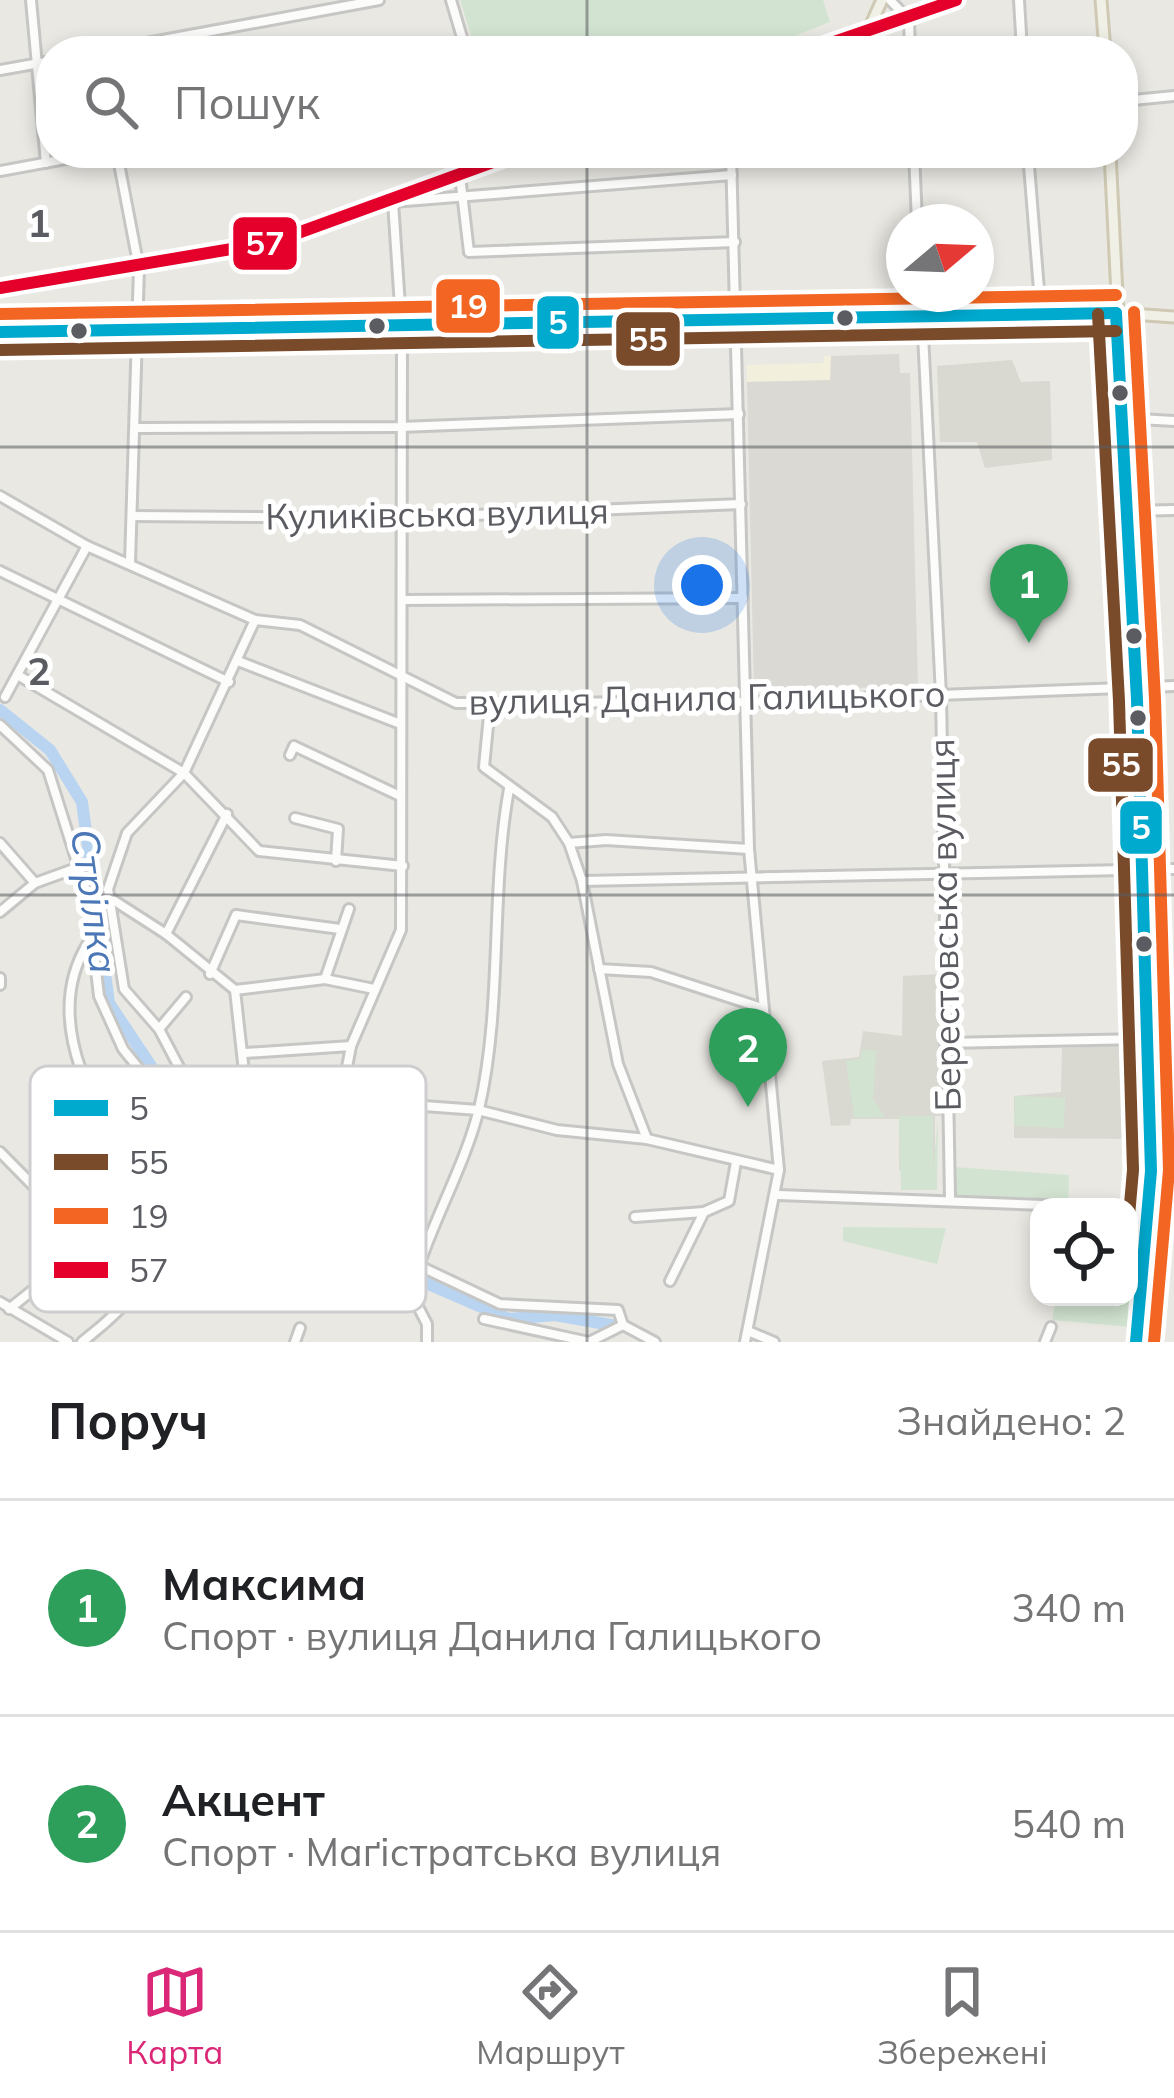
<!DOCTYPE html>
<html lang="uk">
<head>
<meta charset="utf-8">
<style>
	:root { --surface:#fff; --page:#f6f6f6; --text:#202124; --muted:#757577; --line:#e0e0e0; --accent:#db2777 }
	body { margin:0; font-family:Mulish,sans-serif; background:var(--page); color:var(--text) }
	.controls { position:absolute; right:36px; bottom:36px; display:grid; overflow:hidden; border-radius:24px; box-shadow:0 6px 18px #0003 }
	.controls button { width:108px; height:108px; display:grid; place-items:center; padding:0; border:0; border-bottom:3px solid var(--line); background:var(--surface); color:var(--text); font:60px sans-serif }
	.compass { position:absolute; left:886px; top:204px; width:108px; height:108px; border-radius:50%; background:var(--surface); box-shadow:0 6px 18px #0003; rotate:71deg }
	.you { position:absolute; left:702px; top:585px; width:42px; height:42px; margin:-30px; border:9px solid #fff; border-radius:50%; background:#1a73e8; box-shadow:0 0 0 18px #1a73e833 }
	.badge { display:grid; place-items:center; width:78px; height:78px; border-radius:50%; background:var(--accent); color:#fff; font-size:39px; font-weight:700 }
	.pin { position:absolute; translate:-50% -99px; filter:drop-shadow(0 3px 6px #0008) }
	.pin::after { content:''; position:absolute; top:63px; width:42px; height:36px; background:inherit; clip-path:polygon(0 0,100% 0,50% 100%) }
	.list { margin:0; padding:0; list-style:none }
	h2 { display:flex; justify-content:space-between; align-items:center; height:156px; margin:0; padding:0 48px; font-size:51px }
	h2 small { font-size:39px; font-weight:400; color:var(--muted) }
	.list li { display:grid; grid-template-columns:78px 1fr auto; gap:36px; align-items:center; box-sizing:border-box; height:216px; padding:0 48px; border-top:3px solid var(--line) }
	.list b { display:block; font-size:45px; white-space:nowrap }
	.list p { margin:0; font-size:39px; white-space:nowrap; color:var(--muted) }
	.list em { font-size:39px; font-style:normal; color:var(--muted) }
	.icon { flex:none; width:66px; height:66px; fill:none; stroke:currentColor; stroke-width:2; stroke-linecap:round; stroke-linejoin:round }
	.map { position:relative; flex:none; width:1174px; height:1342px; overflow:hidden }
	.search { position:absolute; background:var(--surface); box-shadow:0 6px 18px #0003; left:36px; right:36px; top:36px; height:132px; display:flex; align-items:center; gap:30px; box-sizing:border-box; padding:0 42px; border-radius:48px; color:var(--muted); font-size:45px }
	.sheet { height:588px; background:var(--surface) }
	nav { display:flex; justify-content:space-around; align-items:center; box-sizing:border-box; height:168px; border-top:3px solid var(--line); background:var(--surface); font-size:33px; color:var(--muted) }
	nav a { display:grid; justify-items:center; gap:6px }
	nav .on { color:var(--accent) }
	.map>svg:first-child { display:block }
	.commercial { fill:#f2efdc }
	.industrial { fill:#dad9d4 }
	.education { fill:#d9d8d1 }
	.green { fill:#d2e4d1 }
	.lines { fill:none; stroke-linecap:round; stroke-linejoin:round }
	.river { stroke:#b9d4f1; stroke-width:12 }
	.minor-casing { stroke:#c6c6c5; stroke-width:14 }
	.major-casing { stroke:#cfc9b3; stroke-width:15 }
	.minor { stroke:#fcfcfb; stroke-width:8 }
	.major { stroke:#f1f0e6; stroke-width:9 }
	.bus-1-casing { stroke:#fff; stroke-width:21 }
	.bus-2-casing { stroke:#fff; stroke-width:21 }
	.bus-3-casing { stroke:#fff; stroke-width:21 }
	.bus-4-casing { stroke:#fff; stroke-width:21 }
	.bus-1 { stroke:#00a9ce; stroke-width:12 }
	.bus-2 { stroke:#7a4b2a; stroke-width:12 }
	.bus-3 { stroke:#f26522; stroke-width:12 }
	.bus-4 { stroke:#e4002b; stroke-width:12 }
	.grid { fill:none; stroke:#5a5c61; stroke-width:3; stroke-opacity:0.55 }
	.bus-dot { fill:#5a5c61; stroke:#fff; stroke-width:4.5 }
	.labels { text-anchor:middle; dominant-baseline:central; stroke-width:10; stroke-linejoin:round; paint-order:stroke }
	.street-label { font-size:36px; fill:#5a5c61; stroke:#fff }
	.water-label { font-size:39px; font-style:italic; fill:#4b77b7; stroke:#fff }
	.key { fill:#fff; stroke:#ceced0; stroke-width:3 }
	.key-label { font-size:33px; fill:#5a5c61 }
	.grid-label { font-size:39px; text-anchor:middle; font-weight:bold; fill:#5a5c61; stroke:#fff; stroke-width:10; stroke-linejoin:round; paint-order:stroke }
	.line-badge { stroke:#fff; stroke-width:4.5 }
	.badge-label { font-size:33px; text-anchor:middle; font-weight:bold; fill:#fff }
</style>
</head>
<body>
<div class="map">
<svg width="1174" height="1342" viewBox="0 0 1174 1342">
	<rect width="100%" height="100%" fill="#e9e8e3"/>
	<!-- commercial -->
	<path class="commercial" d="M824 356H831V380L747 382V365L823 363Z"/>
	<!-- industrial -->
	<path class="industrial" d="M899 354 900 373H910L918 686 754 691 747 382 830 380 831 356Z"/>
	<!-- education -->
	<g class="education">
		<path d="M1012 360 1021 382 1050 381 1052 460 985 468 977 442H940L937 366Z"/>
		<path d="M943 974 947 1116H935V1170H899V1119H851L850 1125 831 1126 822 1061 859 1057 863 1031 902 1036 903 976Z"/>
		<path d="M1138 1045 1140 1139 1014 1138V1096L1061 1092 1062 1048Z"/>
	</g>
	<!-- green -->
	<g class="green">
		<path d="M460 0H823L830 22 757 51H476Z"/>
		<path d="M862 1049 876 1051 873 1099 885 1117 854 1118 846 1061 860 1059Z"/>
		<path d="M1015 1096 1065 1098 1064 1128 1014 1126Z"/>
		<path d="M899 1116H933V1170L938 1119 937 1190H901Z"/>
		<path d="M953 1167 1069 1175 1068 1203 954 1195Z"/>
		<path d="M1129 1219H1140L1130 1327 1052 1320 1056 1297H1129Z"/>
		<path d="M843 1227 946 1228 937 1264 843 1241Z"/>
	</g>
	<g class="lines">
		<!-- river -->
		<path class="river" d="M0 710 50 750 82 802 109 1003 197 1135 290 1214 426 1283 509 1319 555 1315 611 1325"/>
		<!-- minor casing -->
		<g class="minor-casing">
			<g id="minor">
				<path d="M31 0 46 163"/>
				<path d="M451 0 466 51"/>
				<path d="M890 0 909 20 910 51"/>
				<path d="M1019 0 1022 51"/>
				<path d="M103 51 379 0"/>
				<path d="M0 70 51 61"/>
				<path d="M1133 100 1174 96"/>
				<path d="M117 153 139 268 130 563"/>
				<path d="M731 153 749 849 779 1170 745 1342"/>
				<path d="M914 153 917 222"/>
				<path d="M1028 153 1041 315"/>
				<path d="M0 171 98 153"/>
				<path d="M460 176 469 252 735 242"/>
				<path d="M921 294 941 695 950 1197"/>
				<path d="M1122 418 1174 421"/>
				<path d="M137 428 400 427 739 414"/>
				<path d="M0 496 87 546 255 620 300 625 456 703 753 702 1174 686"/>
				<path d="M1128 511 1174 510"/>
				<path d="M132 516 401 518 741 504"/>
				<path d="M0 571 229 682"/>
				<path d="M403 600 743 598"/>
				<path d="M238 661 398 723"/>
				<path d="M21 677 184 773 259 851 403 866"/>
				<path d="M5 697 87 546"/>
				<path d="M490 705 484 767 552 817 569 843 582 881 618 1064 647 1139"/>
				<path d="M0 725 48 770 87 894 99 996 123 1049 222 1171 299 1230 413 1297 427 1324V1342"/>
				<path d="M290 755 294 746 400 796"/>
				<path d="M295 818 338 829 336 861"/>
				<path d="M0 843 35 883"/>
				<path d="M569 843 606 840 749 849"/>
				<path d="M582 881 1174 869"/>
				<path d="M110 898 166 934 235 990 255 1172 303 1211 500 1304 618 1310 623 1325"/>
				<path d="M0 912 35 883 79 867"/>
				<path d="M166 934 227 814"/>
				<path d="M88 943C38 1024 100 1121 147 1186 158 1202 170 1226 185 1238 213 1260 291 1288 327 1304"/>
				<path d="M599 969 651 972 762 1008"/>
				<path d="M210 974 236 915 340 929"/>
				<path d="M0 978V985"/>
				<path d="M325 979 349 909"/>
				<path d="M235 990 325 979 374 989"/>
				<path d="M1146 1025H1174"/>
				<path d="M159 1029 186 997"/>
				<path d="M945 1043 1146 1039"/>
				<path d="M245 1053 351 1046"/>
				<path d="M346 1085 397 1104 478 1110 557 1130 647 1139 779 1170"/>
				<path d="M338 1115 351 1046 401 930 402 336 393 202 732 175"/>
				<path d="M0 1152 63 1216 83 1250 9 1309"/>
				<path d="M253 1171 221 1147 159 1029 124 989 108 889 127 833 184 773 255 620"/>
				<path d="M778 1195 1098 1207"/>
				<path d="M1129 1208 1174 1210"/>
				<path d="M301 1209 318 1155"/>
				<path d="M635 1217 704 1212"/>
				<path d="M356 1234 397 1104"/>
				<path d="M420 1263C437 1213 466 1161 479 1109 503 1005 490 894 509 789"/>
				<path d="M670 1281 704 1212 729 1201 736 1162"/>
				<path d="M0 1302 68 1342"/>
				<path d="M484 1319 589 1342"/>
				<path d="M623 1325 655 1342"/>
				<path d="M748 1331 774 1342"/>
				<path d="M1137 1338 1158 1342"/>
				<path d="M82 1342C143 1295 185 1238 222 1171"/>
				<path d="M295 1342 300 1328"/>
				<path d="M589 1342 623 1325"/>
				<path d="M1045 1342 1051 1327"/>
			</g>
		</g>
		<!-- major casing -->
		<g class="major-casing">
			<g id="major">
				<path d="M1101 0 1105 51"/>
				<path d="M868 31 882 0"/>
				<path d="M808 51 956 0"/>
				<path d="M1110 153 1137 700 1151 1171 1136 1342"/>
				<path d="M0 288 273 242 518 153"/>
				<path d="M0 332 1116 313 1174 317"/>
			</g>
		</g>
		<!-- minor -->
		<use href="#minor" class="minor"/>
		<!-- major -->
		<use href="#major" class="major"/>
		<!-- bus-1 casing -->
		<g class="bus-1-casing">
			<g id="bus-1">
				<path d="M1116 313 1137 700 1151 1171 1136 1342"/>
				<path d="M0 332 1116 313"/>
			</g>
		</g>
		<!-- bus-2 casing -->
		<g class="bus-2-casing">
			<g id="bus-2">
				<path d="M1098 314 1119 701 1133 1170 1129 1216"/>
				<path d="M0 350 1116 331"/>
			</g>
		</g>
		<!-- bus-3 casing -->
		<g class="bus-3-casing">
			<g id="bus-3">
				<path d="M1134 312 1155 699 1169 1170 1154 1342"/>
				<path d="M0 314 1116 295"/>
			</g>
		</g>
		<!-- bus-4 casing -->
		<g class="bus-4-casing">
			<g id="bus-4">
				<path d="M808 51 956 0"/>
				<path d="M0 288 273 242 518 153"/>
			</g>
		</g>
		<!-- bus-1 -->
		<use href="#bus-1" class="bus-1"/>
		<!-- bus-2 -->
		<use href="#bus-2" class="bus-2"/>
		<!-- bus-3 -->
		<use href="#bus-3" class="bus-3"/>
		<!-- bus-4 -->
		<use href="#bus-4" class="bus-4"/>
	</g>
	<!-- grid -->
	<path class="grid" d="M587 0V51M587 153V1342M0 447H1174M0 895H1174"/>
	<!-- markers -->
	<g class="bus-dot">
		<circle cx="845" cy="318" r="10"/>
		<circle cx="377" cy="326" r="10"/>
		<circle cx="79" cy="331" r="10"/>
		<circle cx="1120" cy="393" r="10"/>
		<circle cx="1134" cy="636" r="10"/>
		<circle cx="1138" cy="718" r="10"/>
		<circle cx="1144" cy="944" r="10"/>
	</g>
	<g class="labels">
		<!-- street labels -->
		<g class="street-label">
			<text transform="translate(437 513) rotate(-1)">Куликівська вулиця</text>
			<text transform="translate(707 697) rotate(-1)">вулиця Данила Галицького</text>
			<text transform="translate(944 925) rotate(-91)">Берестовська вулиця</text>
		</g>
		<!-- water labels -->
		<g class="water-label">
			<text transform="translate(95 901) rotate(82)">Стрілка</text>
		</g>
	</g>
	<!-- legend -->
	<rect x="30" y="1066" width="396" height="246" rx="18" class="key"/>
	<rect x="54" y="1100" width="54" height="16" fill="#00a9ce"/>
	<rect x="54" y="1154" width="54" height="16" fill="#7a4b2a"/>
	<rect x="54" y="1208" width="54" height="16" fill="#f26522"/>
	<rect x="54" y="1262" width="54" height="16" fill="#e4002b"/>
	<g class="key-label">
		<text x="129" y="1120">5</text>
		<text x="129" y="1174">55</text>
		<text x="129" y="1228">19</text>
		<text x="129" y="1282">57</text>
	</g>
	<g class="grid-label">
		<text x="39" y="237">1</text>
		<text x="39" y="685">2</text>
	</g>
	<g class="line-badge">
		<rect x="231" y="215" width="68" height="57" rx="12" fill="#e4002b"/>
		<rect x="434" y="277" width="68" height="58" rx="12" fill="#f26522"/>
		<rect x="535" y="294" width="46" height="57" rx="12" fill="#00a9ce"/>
		<rect x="614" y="310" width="68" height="58" rx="12" fill="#7a4b2a"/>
		<rect x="1086" y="736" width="69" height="58" rx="12" fill="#7a4b2a"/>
		<rect x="1118" y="799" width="46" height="57" rx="12" fill="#00a9ce"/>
	</g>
	<g class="badge-label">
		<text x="265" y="255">57</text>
		<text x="468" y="318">19</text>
		<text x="558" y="334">5</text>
		<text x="648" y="351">55</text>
		<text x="1121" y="776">55</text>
		<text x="1141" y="839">5</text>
	</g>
</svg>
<div class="controls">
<button><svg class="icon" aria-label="locate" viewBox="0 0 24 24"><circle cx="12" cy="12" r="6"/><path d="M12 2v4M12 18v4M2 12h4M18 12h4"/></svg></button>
</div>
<svg class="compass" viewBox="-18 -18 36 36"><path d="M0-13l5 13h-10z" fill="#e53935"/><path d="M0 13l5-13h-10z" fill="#757577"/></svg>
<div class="you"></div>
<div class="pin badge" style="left:1029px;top:643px;background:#2e9e5b">1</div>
<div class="pin badge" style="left:748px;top:1107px;background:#2e9e5b">2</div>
<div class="search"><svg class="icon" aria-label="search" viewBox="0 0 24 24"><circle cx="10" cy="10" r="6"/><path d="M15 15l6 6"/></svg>Пошук</div>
</div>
<section class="sheet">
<h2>Поруч<small>Знайдено: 2</small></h2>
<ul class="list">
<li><span class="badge" style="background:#2e9e5b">1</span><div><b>Максима</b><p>Спорт · вулиця Данила Галицького</p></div><em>340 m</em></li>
<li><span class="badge" style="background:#2e9e5b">2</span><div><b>Акцент</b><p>Спорт · Маґістратська вулиця</p></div><em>540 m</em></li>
</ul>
</section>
<nav>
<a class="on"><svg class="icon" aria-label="map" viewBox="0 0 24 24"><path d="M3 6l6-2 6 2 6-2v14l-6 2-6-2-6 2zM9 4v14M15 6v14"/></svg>Карта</a>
<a><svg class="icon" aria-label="directions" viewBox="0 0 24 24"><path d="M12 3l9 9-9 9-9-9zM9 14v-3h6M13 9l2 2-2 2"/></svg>Маршрут</a>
<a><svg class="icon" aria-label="saved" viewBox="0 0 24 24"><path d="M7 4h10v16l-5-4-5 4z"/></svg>Збережені</a>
</nav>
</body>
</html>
